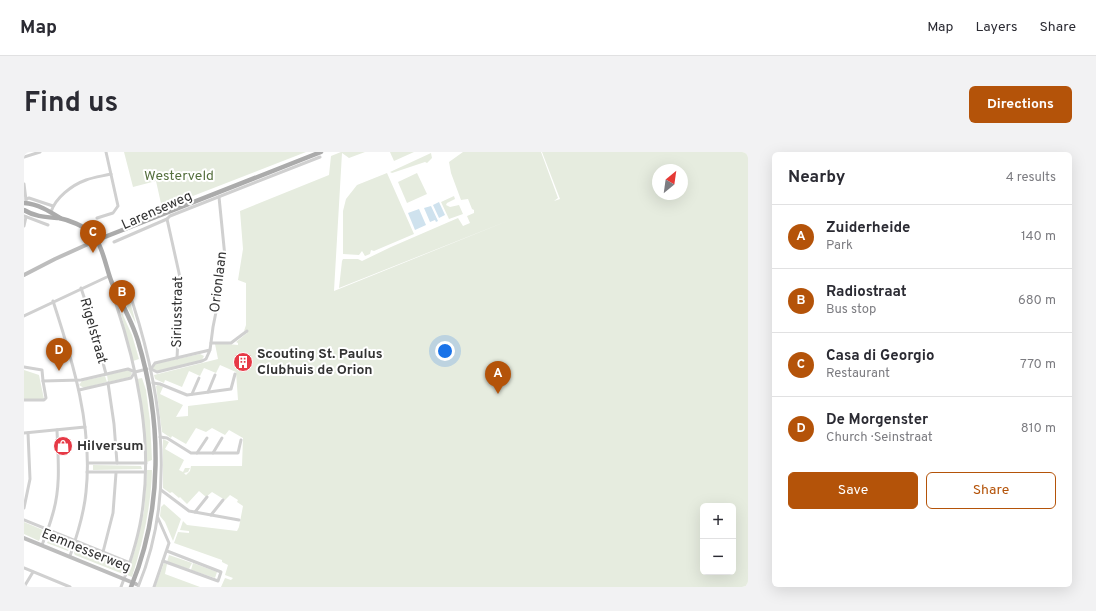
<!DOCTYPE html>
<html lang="en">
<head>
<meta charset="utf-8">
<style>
	:root { --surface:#fff; --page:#f2f2f3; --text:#2b2b33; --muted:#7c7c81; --line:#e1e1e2; --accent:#b45309 }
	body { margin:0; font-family:Overpass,sans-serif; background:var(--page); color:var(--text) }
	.controls { position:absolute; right:12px; bottom:12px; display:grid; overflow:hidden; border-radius:6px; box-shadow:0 4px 16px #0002 }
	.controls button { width:36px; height:36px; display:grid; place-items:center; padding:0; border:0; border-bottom:1px solid var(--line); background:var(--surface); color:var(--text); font:20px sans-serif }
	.compass { position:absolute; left:628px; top:12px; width:36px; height:36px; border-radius:50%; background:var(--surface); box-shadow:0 4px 16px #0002; rotate:29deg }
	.you { position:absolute; left:421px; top:199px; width:14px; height:14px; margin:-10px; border:3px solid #fff; border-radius:50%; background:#1a73e8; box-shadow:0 0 0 6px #1a73e833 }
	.badge { display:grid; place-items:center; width:26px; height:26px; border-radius:50%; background:var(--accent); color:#fff; font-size:13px; font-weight:700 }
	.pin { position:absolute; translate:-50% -33px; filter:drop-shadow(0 1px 2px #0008) }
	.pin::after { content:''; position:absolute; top:21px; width:14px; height:12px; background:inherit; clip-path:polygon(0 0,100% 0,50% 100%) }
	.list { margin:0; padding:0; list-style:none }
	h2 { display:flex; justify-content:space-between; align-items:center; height:52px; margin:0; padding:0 16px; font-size:17px }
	h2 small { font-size:13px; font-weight:400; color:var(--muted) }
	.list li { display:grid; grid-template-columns:26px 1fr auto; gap:12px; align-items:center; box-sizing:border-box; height:64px; padding:0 16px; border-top:1px solid var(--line) }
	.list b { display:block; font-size:15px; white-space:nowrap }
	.list p { margin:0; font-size:13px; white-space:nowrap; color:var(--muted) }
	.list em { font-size:13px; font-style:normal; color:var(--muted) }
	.actions { display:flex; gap:8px; padding:12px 16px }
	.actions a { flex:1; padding:9px 0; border:1px solid var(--accent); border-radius:6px; text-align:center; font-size:14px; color:var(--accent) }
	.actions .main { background:var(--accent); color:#fff }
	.map { position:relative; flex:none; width:724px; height:435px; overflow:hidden; border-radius:6px }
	header { display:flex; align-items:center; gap:24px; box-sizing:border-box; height:56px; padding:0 20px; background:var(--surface); border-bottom:1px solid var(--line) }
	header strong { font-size:19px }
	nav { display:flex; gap:22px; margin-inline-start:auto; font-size:14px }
	.intro { display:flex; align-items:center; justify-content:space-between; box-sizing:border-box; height:96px; padding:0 24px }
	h1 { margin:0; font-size:28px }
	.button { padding:10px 18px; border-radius:6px; background:var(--accent); color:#fff; font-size:14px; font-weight:700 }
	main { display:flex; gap:24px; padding:0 24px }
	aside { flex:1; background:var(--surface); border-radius:6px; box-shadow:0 4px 16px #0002 }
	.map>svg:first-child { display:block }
	.green { fill:#e6ecdf; fill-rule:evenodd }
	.water { fill:#cfe2ee }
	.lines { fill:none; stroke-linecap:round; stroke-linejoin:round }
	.street { stroke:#d0d0d0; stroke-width:3 }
	.secondary { stroke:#bdbdbd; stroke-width:4 }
	.primary { stroke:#ababab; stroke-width:4.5 }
	.labels { text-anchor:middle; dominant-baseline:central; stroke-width:4; stroke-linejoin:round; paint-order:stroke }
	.park-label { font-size:14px; fill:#56703f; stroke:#fff }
	.street-label { font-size:14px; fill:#333; stroke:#fff }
	.poi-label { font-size:14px; font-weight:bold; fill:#333; stroke:#fff; text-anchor:start }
</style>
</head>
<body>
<header>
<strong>Map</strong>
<nav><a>Map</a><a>Layers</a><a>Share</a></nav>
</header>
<div class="intro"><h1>Find us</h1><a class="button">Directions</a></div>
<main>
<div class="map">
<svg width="724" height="435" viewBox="0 0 724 435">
	<rect width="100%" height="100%" fill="#fff"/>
	<!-- green -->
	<g class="green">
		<path d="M100 0H282L138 56 132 29 109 35Z"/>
		<path d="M317 0H341L325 6 318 1 310 139 491 66 315 136 318 109 319 107H334L338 109 367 95 434 66 439 74 446 71 443 64 450 61V58L448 57 444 47 437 48 427 21 425 10 439 0H517L534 46 530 49 536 47 518 0H724V435H197L201 426 207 428 209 426 201 423 204 413 198 410V408L150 391 154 380 165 381V379L156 378 159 369 163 373 213 379 215 375 219 354 213 350 214 348 206 343 201 348 188 340 182 345 175 339 163 352 156 345 155 346 148 340 146 341 139 336V287L145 290 141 297 160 308 155 318 159 320 161 316H166L164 320 160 321 162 323 166 319 167 314H218L219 286 205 278 201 283 188 276 182 280 172 276 162 292 148 284 147 286 138 280 132 234 134 233 139 235 136 242 159 253 152 265 164 264V254L214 248 212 220 196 213 192 221 180 216 176 224 165 219 158 235 141 228 140 231 131 227 130 223 194 207 191 192 193 191 214 193V191L212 190 223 181 222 178 220 179 222 173V131L214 128 219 97 216 59 305 23 307 4ZM634 18H658V42H634ZM679 354H709V420H679Z"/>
		<path d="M366 0H390L370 9Z"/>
		<path d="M407 1 408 6 403 11 401 10 368 21 366 20Z"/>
		<path d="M363 21 390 82 350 99 347 98 346 102 341 104 338 99 335 103 319 102V59L322 47 333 33Z"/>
		<path d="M393 21 403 42 383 51 374 30Z"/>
		<path d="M430 44 431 47 423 51 422 53 426 55 435 53 439 62 425 67 417 50Z"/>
		<path d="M100 133H102L112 172 94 137 95 134Z"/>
		<path d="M98 161 108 183 115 207 109 209 97 162Z"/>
		<path d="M176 202 180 204 178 208 133 219 129 217 130 214 131 212Z"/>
		<path d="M0 218 15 223 20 247H0Z"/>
		<path d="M104 218 108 221 106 225 84 230 83 223Z"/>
		<path d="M81 224 83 230 60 236 55 233 58 229Z"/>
		<path d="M118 226 122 238 126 269 128 308 123 310 113 227Z"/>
		<path d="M69 313 117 314 118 317 69 318Z"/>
		<path d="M123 318H128C127 355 119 390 108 425L103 423 111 398 120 359Z"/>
		<path d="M140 352 157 367 149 389 141 370 136 364 137 355Z"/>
		<path d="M0 370 19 378 15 389 0 382Z"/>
		<path d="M27 381 46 389 47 393 44 399 23 391Z"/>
		<path d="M55 392 103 412 99 422 51 403 50 401 52 394Z"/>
		<path d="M145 403 168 411 165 417 143 410Z"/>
		<path d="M140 411 143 412 141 422 176 435H131Z"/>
		<path d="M169 411 193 420 191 426 167 418Z"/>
	</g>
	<!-- water -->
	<g class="water">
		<path d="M415 50 421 63 415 66 409 53Z"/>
		<path d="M407 54 414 69 412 70 411 68 406 70 400 56Z"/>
		<path d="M395 57 402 73 391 78 384 61Z"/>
	</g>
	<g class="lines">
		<!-- street -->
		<g class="street">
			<path d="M0 5 16 0"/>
			<path d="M0 32 2 48"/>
			<path d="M2 47 5 46 29 54"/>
			<path d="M27 60C31 46 48 33 62 28 70 25 79 24 87 22"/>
			<path d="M0 64 24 73"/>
			<path d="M73 66 89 61 94 54 82 0"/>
			<path d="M143 67 157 130 153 206"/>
			<path d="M0 74 2 65"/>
			<path d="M90 90 143 67 146 64 296 5"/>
			<path d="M90 135 102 131C136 228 155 337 114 435"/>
			<path d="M57 136 67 166 82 222"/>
			<path d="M29 149C49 210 69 275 62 340 60 362 53 384 46 404"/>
			<path d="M96 150 92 152C113 216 128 285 119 353 116 381 107 409 97 435"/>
			<path d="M0 164 85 124"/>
			<path d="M187 191H207L223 179"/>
			<path d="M186 198 131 211 127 217 133 220 178 209 182 207 186 198 189 175 199 125 201 105 195 45"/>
			<path d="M0 215 18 218 19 229 57 228 104 217 111 220 107 226 55 238"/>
			<path d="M111 220 123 217"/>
			<path d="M84 231 90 272 93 311"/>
			<path d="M129 231 136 232 163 243 207 237 211 222"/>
			<path d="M184 240 191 223"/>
			<path d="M168 242 175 226"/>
			<path d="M0 248H20L22 246 19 229"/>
			<path d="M0 281 61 275"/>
			<path d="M136 285 143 286 167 301H214L217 288"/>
			<path d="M173 301 183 286"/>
			<path d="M189 301 198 286"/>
			<path d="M64 311H122"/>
			<path d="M63 320H121"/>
			<path d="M137 338 165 359 215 368"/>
			<path d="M0 356 6 327 4 281"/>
			<path d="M171 360 183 345"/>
			<path d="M187 363 199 348"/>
			<path d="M0 368 106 411"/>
			<path d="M18 393C22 383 26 372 29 361 37 334 34 306 33 278"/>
			<path d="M79 400 89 361 92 321"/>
			<path d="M139 409 194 429 197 420 143 399"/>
			<path d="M0 416 46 435"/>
			<path d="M0 435 9 420"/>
			<path d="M130 435 145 391 134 366"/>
		</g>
		<!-- secondary -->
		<g class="secondary">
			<path d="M0 123 31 107 73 88"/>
			<path d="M0 386 112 432"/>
		</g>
		<!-- primary -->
		<g class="primary">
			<path d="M0 51C14 52 25 59 36 66"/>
			<path d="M0 58C11 65 23 65 35 66 45 68 60 74 67 81 79 92 82 117 88 131 97 150 108 169 114 189 138 269 139 358 107 435"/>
			<path d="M73 88 297 0"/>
		</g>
	</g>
	<!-- icons -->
	<defs>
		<g id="building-disc" transform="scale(1)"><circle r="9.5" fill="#e63946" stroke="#fff"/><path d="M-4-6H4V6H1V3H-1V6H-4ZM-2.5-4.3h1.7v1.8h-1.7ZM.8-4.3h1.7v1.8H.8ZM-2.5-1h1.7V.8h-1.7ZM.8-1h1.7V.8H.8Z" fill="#fff"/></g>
		<g id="shop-disc" transform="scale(1)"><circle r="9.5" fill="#e63946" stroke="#fff"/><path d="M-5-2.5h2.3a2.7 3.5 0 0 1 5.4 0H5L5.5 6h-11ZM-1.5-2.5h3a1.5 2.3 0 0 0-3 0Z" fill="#fff"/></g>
	</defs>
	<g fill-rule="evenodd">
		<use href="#building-disc" x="219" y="210"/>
		<use href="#shop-disc" x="39" y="294"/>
	</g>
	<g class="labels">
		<!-- park labels -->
		<g class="park-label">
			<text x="155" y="24">Westerveld</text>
		</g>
		<!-- street labels -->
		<g class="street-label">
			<text transform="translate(133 59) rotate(-24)">Larenseweg</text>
			<text transform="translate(195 130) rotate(-83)">Orionlaan</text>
			<text transform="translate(154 160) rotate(-89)">Siriusstraat</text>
			<text transform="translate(69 179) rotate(74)">Rigelstraat</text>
			<text transform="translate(62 399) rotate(22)">Eemnesserweg</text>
		</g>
		<!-- poi labels -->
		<g class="poi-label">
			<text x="233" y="202">Scouting St. Paulus<tspan x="233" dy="16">Clubhuis de Orion</tspan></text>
			<text x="53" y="294">Hilversum</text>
		</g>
	</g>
</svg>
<div class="controls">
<button>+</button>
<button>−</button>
</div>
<svg class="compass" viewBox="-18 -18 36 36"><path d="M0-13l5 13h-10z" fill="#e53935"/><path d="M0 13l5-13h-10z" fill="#7c7c81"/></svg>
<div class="you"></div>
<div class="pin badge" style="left:474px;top:242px">A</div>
<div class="pin badge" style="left:98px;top:161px">B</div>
<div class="pin badge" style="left:69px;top:101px">C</div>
<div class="pin badge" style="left:35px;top:219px">D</div>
</div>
<aside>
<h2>Nearby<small>4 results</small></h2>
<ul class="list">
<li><span class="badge">A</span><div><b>Zuiderheide</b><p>Park</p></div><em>140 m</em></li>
<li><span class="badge">B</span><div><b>Radiostraat</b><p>Bus stop</p></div><em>680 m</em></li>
<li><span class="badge">C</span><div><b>Casa di Georgio</b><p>Restaurant</p></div><em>770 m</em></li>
<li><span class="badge">D</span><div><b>De Morgenster</b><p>Church · Seinstraat</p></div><em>810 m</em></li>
</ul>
<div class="actions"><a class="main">Save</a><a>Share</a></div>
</aside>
</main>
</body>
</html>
